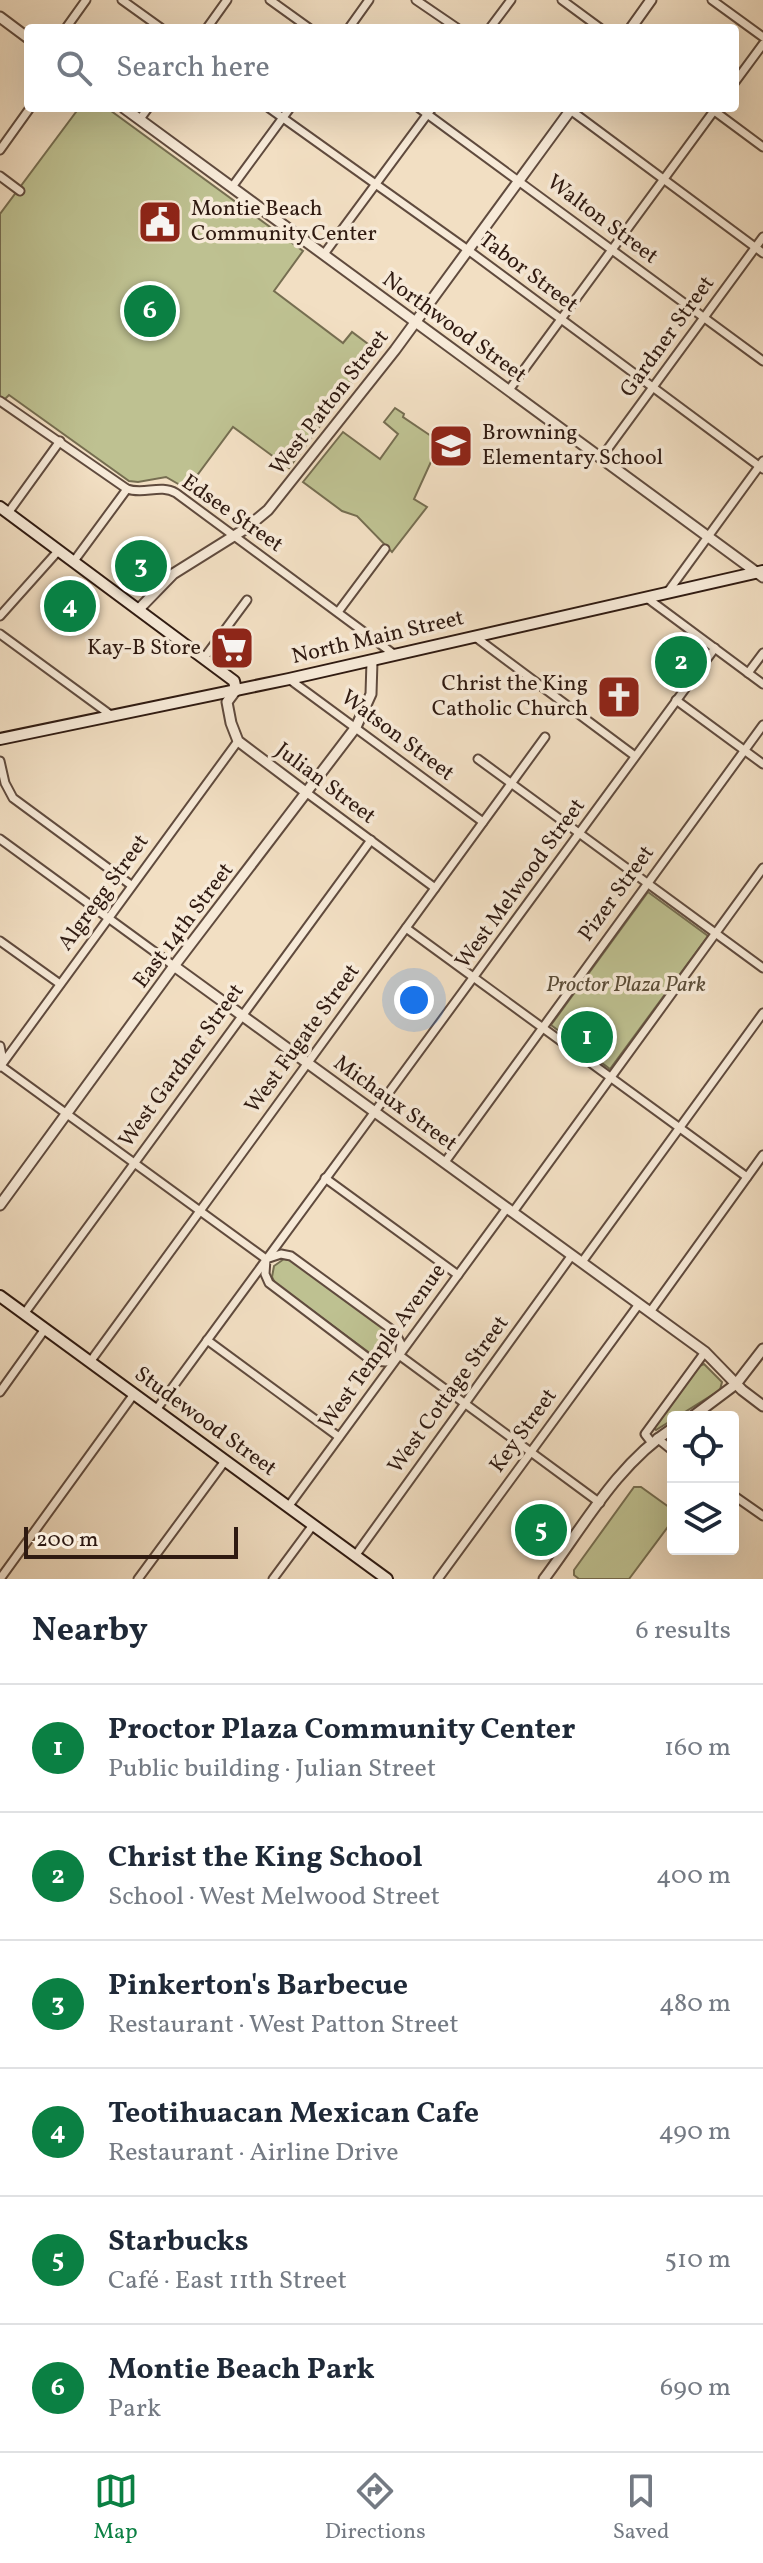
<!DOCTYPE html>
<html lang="en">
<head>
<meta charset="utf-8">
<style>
	:root { --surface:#fff; --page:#f6f6f7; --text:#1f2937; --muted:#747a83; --line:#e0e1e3; --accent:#0b8043 }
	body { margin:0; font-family:Vollkorn,serif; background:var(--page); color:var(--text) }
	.controls { position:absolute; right:24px; bottom:24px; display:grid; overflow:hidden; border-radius:8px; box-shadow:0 8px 32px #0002 }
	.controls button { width:72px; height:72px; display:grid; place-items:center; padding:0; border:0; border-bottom:2px solid var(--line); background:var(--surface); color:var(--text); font:40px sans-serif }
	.scale { position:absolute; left:24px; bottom:20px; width:214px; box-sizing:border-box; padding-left:8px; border:4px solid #2f1a11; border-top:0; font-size:22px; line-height:28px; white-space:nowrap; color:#2f1a11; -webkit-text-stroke:6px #f7ead8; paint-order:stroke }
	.you { position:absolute; left:414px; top:1000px; width:28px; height:28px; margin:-20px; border:6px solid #fff; border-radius:50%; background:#1a73e8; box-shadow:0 0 0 12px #1a73e833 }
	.badge { display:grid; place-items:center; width:52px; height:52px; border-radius:50%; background:var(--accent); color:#fff; font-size:26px; font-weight:700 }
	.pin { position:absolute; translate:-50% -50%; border:4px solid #fff; box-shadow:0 2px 8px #0006 }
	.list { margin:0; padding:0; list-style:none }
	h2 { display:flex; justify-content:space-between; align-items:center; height:104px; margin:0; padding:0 32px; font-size:34px }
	h2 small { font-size:26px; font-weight:400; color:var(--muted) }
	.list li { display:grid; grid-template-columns:52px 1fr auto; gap:24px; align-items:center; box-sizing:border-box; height:128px; padding:0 32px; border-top:2px solid var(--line) }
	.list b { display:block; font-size:30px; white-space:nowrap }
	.list p { margin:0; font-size:26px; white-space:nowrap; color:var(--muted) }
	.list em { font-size:26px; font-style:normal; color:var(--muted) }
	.icon { flex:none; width:44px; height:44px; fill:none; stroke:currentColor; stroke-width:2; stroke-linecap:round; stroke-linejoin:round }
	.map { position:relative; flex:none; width:763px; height:1579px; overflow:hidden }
	.search { position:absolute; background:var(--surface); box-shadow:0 8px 32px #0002; left:24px; right:24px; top:24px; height:88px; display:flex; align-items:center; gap:20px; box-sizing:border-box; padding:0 28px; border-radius:8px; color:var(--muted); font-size:30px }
	.sheet { height:872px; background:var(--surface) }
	nav { display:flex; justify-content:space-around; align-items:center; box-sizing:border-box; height:112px; border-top:2px solid var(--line); background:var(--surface); font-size:22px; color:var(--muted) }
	nav a { display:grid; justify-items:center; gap:4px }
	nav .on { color:var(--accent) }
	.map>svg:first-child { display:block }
	.green { fill:#bec191; stroke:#766e51; stroke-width:2 }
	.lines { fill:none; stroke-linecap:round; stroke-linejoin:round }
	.minor-casing { stroke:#604b3e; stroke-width:11 }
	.tertiary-casing { stroke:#604b3e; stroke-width:13 }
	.secondary-casing { stroke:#2f1a11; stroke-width:14 }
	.minor { stroke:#f7ead8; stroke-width:7 }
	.tertiary { stroke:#f7ead8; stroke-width:9 }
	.secondary { stroke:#f7ead8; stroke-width:10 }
	.labels { text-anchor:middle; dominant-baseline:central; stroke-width:7; stroke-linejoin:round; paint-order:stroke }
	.poi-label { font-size:22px; fill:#2f1a11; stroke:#f7ead8; text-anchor:start }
	.street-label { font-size:22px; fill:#2f1a11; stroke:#f7ead8 }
	.park-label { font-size:22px; font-style:italic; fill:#5a4c37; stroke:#f7ead8 }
</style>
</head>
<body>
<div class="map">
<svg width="763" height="1579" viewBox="0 0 763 1579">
	<rect width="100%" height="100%" fill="#f2dfc3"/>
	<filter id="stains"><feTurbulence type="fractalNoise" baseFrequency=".0025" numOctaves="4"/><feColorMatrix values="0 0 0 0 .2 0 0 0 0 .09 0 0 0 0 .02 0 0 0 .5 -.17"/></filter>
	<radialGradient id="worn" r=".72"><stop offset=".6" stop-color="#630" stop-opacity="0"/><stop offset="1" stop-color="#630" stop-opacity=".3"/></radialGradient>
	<!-- green -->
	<g class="green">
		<path d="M79 108H107L303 251 274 291 343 343 352 332 376 350 289 468 233 427 187 489 166 477 138 482 129 481 9 395 5 399 0 396V214Z"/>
		<path d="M395 408 404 414 403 417 440 442 414 499 427 507 392 552 357 516 342 511 303 482 343 432 380 459 398 434 384 422Z"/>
		<path d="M648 892 708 936 610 1069 551 1025Z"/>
		<path d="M284 1259 293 1261 392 1334 394 1342 389 1352 382 1356 371 1354 275 1283 272 1277 274 1266Z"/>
		<path d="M704 1364 722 1382 720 1390 656 1430 653 1427 697 1367Z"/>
		<path d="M634 1487H641L673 1510V1520L629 1579H579L574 1575V1570Z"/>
	</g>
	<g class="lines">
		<!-- minor casing -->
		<g class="minor-casing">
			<g id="minor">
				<path d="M122 0 161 28"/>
				<path d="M270 0 309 28"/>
				<path d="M416 0 457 28"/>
				<path d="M562 0 600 28"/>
				<path d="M712 0 763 37"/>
				<path d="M66 28 86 0"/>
				<path d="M207 28 227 0"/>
				<path d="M349 28 369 0"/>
				<path d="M490 28 511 0"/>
				<path d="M735 82 763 44"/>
				<path d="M269 108 468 250 763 469"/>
				<path d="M419 108 763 361"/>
				<path d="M569 109 763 253"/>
				<path d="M713 110 763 147"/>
				<path d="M140 119 148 108"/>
				<path d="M0 150 30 108"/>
				<path d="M0 176 20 191"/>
				<path d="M232 187 290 108"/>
				<path d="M324 254 432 108"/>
				<path d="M509 390 716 108"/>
				<path d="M0 401 127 489C144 495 160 484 176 493L395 655"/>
				<path d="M601 458 763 237"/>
				<path d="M8 513 60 441"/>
				<path d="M74 561 127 489"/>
				<path d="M667 593 763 461"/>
				<path d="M647 598 763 684"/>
				<path d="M338 612 385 549"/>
				<path d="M0 616 59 550"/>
				<path d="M0 634 112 716"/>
				<path d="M474 636 635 756"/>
				<path d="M204 658 247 600"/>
				<path d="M748 673 763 653"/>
				<path d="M289 679 483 822"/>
				<path d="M676 700 763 764"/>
				<path d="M478 759 763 968"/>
				<path d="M0 761 5 783 13 798 131 885"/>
				<path d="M307 793 435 888"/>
				<path d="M0 839 174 966"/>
				<path d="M406 928 747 1177"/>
				<path d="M0 941 60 984"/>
				<path d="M0 1046 3 1061"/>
				<path d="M1 1066 266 1259"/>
				<path d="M0 1067 238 741"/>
				<path d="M445 1162 763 725"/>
				<path d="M325 1178 458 1275"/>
				<path d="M513 1212 763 868"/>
				<path d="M281 1254 291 1256 395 1332 401 1344 399 1355 386 1362 372 1361 269 1283 265 1274 266 1259Z"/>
				<path d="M582 1262 763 1013"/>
				<path d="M650 1312 763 1155"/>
				<path d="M24 1314 371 840"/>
				<path d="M207 1340 339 1437"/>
				<path d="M399 1355 600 1503"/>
				<path d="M90 1362 545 737"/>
				<path d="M0 1392 45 1329"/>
				<path d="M156 1410 715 648"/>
				<path d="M657 1438 673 1451"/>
				<path d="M652 1443 645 1434 705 1352"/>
				<path d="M733 1495 763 1516"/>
				<path d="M288 1507 507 1208"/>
				<path d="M355 1556 572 1255"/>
				<path d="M0 1579 134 1394"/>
				<path d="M138 1579 225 1461"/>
				<path d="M273 1579 313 1525"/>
				<path d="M438 1579 639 1304"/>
			</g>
		</g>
		<!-- tertiary casing -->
		<g class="tertiary-casing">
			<g id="tertiary">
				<path d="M0 17 28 38"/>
				<path d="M631 28 651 0"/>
				<path d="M124 108 763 577"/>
				<path d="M139 609 173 574 245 529 268 510 395 350 572 108"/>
				<path d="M236 690 227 702 231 723 238 741 307 793"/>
				<path d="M174 966 705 1352 742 1390 763 1406"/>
				<path d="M0 1205 174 966 356 727 371 694 372 661"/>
				<path d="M692 1417 736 1384 763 1349"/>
				<path d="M544 1579C583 1527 617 1464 673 1428"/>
			</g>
		</g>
		<!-- secondary casing -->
		<g class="secondary-casing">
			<g id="secondary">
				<path d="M0 507 234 681 236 690"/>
				<path d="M0 739 289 679 763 571"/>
				<path d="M0 1296 387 1579"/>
			</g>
		</g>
		<!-- minor -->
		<use href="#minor" class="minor"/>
		<!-- tertiary -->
		<use href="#tertiary" class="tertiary"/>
		<!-- secondary -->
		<use href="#secondary" class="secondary"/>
	</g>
	<!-- icons -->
	<defs>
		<g id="civic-square" transform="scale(2.3)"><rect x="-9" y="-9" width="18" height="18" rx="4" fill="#8f2418" stroke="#f7ead8"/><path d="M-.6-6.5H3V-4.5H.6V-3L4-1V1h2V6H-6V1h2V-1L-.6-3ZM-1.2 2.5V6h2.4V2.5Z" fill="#fff"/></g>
		<g id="school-square" transform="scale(2.3)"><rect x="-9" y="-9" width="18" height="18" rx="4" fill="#8f2418" stroke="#f7ead8"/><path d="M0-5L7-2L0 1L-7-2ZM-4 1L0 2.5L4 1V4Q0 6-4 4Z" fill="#fff"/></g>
		<g id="supermarket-square" transform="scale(2.3)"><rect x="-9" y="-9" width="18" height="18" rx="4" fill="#8f2418" stroke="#f7ead8"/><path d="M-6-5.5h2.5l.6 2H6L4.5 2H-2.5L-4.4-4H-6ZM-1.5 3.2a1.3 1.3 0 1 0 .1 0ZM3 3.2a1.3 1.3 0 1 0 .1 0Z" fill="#fff"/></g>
		<g id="church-square" transform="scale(2.3)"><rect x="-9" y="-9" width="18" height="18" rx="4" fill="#8f2418" stroke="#f7ead8"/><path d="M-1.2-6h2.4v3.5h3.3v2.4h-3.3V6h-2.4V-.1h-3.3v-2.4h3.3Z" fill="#fff"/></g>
	</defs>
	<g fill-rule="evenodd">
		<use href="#civic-square" x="160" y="222"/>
		<use href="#school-square" x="451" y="446"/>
		<use href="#supermarket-square" x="232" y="648"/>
		<use href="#church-square" x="619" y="697"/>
	</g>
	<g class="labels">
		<!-- poi labels -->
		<g class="poi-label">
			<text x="191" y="209">Montie Beach<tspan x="191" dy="25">Community Center</tspan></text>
			<text x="482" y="433">Browning<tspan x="482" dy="25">Elementary School</tspan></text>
			<text x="201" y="648" text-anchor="end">Kay-B Store</text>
			<text x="588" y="684" text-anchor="end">Christ the King<tspan x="588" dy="25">Catholic Church</tspan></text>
		</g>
		<!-- street labels -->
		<g class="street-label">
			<text transform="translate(602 220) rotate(37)">Walton Street</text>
			<text transform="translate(528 273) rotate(37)">Tabor Street</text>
			<text transform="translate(454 328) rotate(36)">Northwood Street</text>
			<text transform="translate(668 337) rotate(-54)">Gardner Street</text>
			<text transform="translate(330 403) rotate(-52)">West Patton Street</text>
			<text transform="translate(232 514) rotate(35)">Edsee Street</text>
			<text transform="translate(378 638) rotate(-13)">North Main Street</text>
			<text transform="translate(397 736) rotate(37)">Watson Street</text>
			<text transform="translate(325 784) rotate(37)">Julian Street</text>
			<text transform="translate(521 884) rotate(-54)">West Melwood Street</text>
			<text transform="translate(104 893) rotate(-54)">Algregg Street</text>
			<text transform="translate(617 894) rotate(-54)">Pizer Street</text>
			<text transform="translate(184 926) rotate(-53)">East 14th Street</text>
			<text transform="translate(303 1039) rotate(-54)">West Fugate Street</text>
			<text transform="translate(182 1066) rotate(-54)">West Gardner Street</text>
			<text transform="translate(395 1104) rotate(36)">Michaux Street</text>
			<text transform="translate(383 1347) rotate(-54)">West Temple Avenue</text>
			<text transform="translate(449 1395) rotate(-54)">West Cottage Street</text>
			<text transform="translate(205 1422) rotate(36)">Studewood Street</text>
			<text transform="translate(524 1431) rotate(-54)">Key Street</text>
		</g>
		<!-- park labels -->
		<g class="park-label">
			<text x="626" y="985">Proctor Plaza Park</text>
		</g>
	</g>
	<rect width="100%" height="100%" filter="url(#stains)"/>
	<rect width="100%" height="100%" fill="url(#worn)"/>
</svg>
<div class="controls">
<button><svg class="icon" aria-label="locate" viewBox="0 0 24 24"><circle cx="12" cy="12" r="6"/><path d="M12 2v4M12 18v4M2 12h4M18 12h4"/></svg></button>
<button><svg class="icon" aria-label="layers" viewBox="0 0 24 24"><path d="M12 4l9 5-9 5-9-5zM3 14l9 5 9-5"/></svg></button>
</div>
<div class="scale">200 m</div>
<div class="you"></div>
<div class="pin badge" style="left:587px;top:1037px">1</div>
<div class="pin badge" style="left:681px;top:662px">2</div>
<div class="pin badge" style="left:141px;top:566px">3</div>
<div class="pin badge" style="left:70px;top:606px">4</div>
<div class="pin badge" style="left:541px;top:1530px">5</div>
<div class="pin badge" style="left:150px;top:311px">6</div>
<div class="search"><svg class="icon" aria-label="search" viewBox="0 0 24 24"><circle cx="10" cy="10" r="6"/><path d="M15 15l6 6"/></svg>Search here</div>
</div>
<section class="sheet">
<h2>Nearby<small>6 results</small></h2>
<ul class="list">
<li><span class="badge">1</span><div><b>Proctor Plaza Community Center</b><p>Public building · Julian Street</p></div><em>160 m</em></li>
<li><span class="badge">2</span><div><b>Christ the King School</b><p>School · West Melwood Street</p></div><em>400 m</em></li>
<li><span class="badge">3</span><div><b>Pinkerton's Barbecue</b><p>Restaurant · West Patton Street</p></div><em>480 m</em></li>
<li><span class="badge">4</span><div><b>Teotihuacan Mexican Cafe</b><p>Restaurant · Airline Drive</p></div><em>490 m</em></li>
<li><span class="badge">5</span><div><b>Starbucks</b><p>Café · East 11th Street</p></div><em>510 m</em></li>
<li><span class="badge">6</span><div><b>Montie Beach Park</b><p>Park</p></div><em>690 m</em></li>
</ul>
</section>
<nav>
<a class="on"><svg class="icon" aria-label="map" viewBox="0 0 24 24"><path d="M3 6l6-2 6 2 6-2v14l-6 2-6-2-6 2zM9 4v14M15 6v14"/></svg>Map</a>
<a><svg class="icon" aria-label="directions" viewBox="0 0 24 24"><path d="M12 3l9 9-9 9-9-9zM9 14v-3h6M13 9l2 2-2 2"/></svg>Directions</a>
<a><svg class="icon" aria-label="saved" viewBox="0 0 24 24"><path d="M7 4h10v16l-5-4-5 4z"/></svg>Saved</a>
</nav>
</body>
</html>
